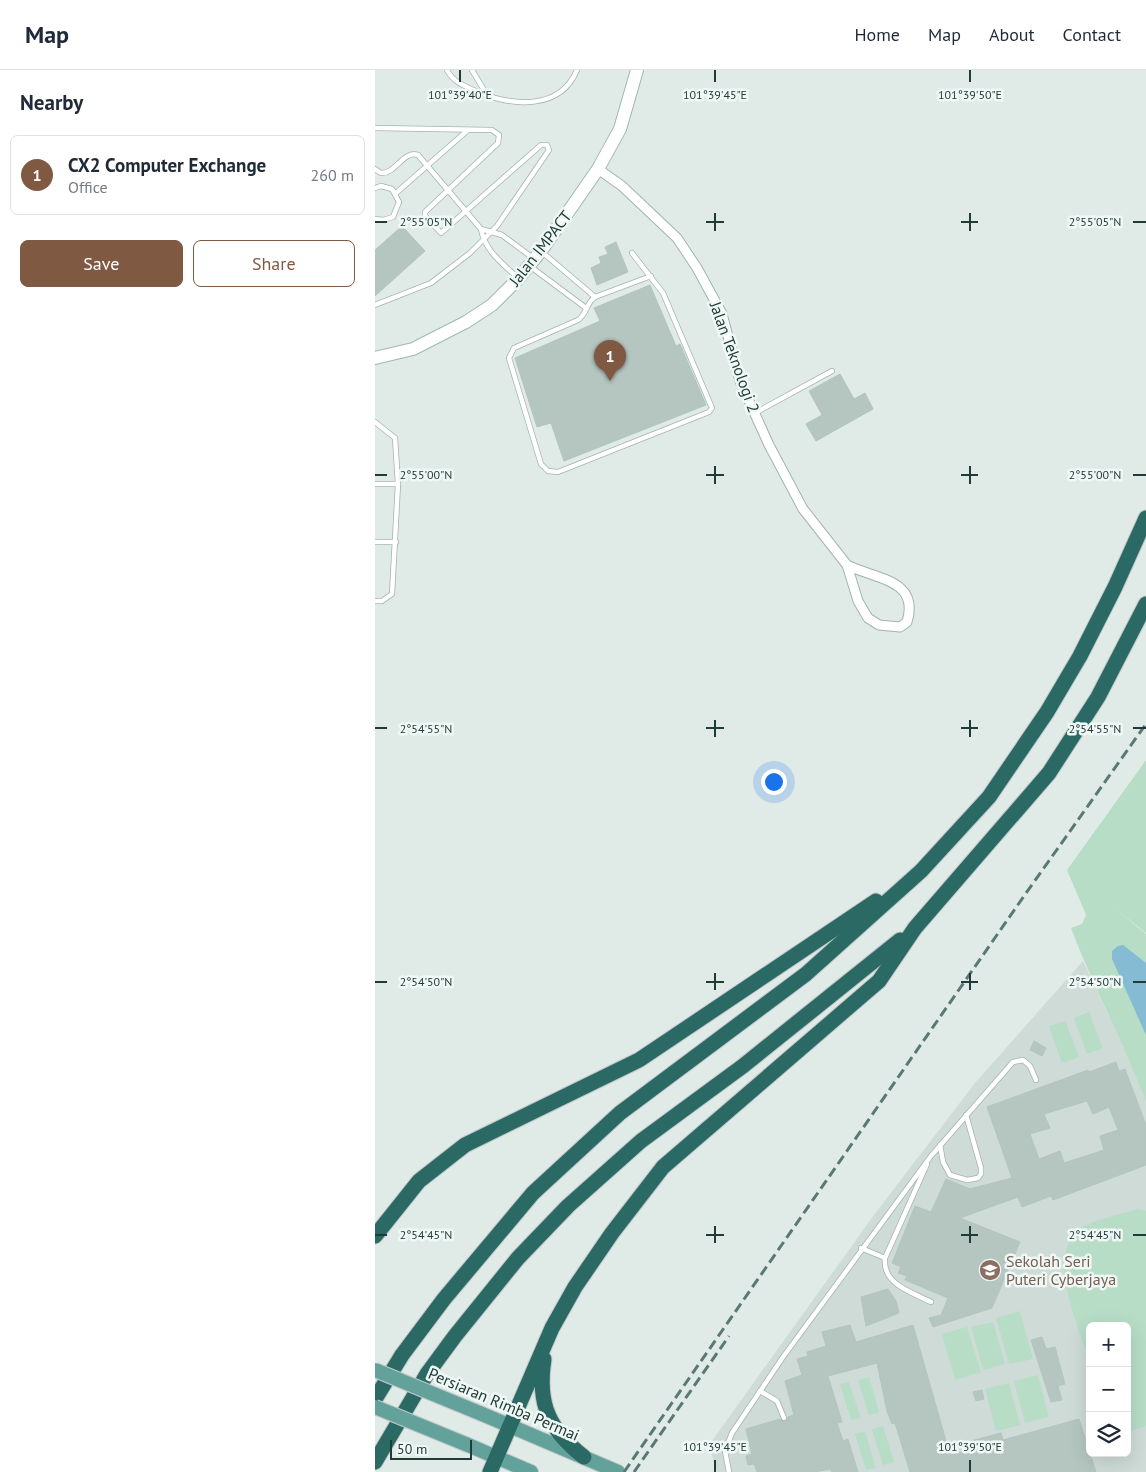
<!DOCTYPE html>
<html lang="en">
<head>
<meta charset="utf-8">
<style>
	:root { --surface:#fff; --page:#f6f6f7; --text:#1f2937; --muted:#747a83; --line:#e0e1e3; --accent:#805943 }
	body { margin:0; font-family:"PT Sans",sans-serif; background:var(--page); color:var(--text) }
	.controls { position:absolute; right:15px; bottom:15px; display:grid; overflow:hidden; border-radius:8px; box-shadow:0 5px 20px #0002 }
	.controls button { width:45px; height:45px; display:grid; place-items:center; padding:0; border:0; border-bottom:1px solid var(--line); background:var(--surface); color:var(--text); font:25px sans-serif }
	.scale { position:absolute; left:15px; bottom:12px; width:82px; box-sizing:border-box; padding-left:5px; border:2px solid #203c39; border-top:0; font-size:14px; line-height:18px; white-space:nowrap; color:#203c39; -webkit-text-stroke:4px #f0f8f5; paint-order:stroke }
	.you { position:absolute; left:398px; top:711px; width:18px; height:18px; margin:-12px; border:4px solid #fff; border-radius:50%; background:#1a73e8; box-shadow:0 0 0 8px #1a73e833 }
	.badge { display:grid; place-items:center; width:32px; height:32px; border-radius:50%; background:var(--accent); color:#fff; font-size:16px; font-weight:700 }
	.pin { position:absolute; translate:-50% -41px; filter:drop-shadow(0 1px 2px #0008) }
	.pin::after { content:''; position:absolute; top:26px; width:18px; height:15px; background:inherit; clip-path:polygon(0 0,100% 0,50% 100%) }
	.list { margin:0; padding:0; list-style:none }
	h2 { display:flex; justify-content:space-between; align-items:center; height:65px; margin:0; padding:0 20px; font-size:21px }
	h2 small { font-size:16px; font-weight:400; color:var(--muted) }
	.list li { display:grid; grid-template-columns:32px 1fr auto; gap:15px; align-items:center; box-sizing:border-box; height:80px; margin:0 10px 10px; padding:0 10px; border:1px solid var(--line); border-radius:8px }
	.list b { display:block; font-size:19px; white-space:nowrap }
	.list p { margin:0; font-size:16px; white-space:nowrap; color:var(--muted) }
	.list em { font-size:16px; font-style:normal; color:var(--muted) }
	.actions { display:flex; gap:10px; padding:15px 20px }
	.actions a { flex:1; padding:11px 0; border:1px solid var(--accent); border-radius:8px; text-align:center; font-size:18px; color:var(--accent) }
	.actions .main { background:var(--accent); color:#fff }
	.icon { flex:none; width:28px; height:28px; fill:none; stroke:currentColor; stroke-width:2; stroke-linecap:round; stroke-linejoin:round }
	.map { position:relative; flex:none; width:771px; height:1402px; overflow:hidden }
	header { display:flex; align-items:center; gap:30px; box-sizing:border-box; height:70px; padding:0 25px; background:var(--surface); border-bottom:1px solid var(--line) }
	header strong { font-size:24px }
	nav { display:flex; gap:28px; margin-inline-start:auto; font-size:18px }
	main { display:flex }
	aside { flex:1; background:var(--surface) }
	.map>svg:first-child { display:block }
	.built { fill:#cedbd7; fill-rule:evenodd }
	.green { fill:#b7ddc7 }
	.water { fill:#85bbd3 }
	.building { fill:#b5c6c1; stroke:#b2c5c0; fill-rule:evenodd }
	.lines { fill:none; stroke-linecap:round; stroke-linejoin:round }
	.lane-casing { stroke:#a3b3b0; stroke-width:6 }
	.street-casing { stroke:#a3b3b0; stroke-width:11 }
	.secondary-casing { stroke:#9eb7b2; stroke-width:14 }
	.primary-casing { stroke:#c1c8c8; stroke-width:16 }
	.highway-casing { stroke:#c1c8c8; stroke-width:17 }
	.lane { stroke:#fff; stroke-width:4.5 }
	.street { stroke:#fff; stroke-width:9 }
	.secondary { stroke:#fff; stroke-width:12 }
	.primary { stroke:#62a29b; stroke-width:14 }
	.highway { stroke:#2b6965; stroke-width:15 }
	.rail { stroke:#5a7874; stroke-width:3; stroke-dasharray:10 5; stroke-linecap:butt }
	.primary-bridge-casing { stroke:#c1c8c8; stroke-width:16; stroke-linecap:butt }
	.primary-bridge { stroke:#62a29b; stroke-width:14 }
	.ticks { fill:none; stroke:#203c39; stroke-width:2 }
	.labels { text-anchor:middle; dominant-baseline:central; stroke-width:5; stroke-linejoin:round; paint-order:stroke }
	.street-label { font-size:16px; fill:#203c39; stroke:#f0f8f5 }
	.education-label { font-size:16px; fill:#785e54; stroke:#f0f8f5; text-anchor:start }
	.ticks-label { font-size:12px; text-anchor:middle; fill:#203c39; stroke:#f0f8f5; stroke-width:5; stroke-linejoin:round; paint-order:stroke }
</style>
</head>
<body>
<header>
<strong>Map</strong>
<nav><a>Home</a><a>Map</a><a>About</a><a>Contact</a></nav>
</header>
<main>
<aside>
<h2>Nearby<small></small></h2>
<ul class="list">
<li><span class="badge">1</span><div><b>CX2 Computer Exchange</b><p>Office</p></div><em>260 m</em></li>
</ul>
<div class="actions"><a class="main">Save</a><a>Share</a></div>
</aside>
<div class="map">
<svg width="771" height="1402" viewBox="0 0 771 1402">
	<rect width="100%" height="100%" fill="#e0ebe8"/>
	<!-- built -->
	<path class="built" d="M708 891 758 998 771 1032V1402H342L334 1375 499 1145 600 1013ZM715 1256H752V1383H715Z"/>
	<!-- green -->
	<g class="green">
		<path d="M771 690V863L739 838 771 864V1032C749 973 718 917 696 858L707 854 711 845 692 800Z"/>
		<path d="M714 942 728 978 712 984 699 948Z"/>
		<path d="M690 951 704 987 687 993 674 956Z"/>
		<path d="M763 1139 771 1141V1356L752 1362V1256H715V1293C705 1259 670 1186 704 1159 714 1151 750 1143 763 1139Z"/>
		<path d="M645 1241 658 1289 634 1294 621 1248Z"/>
		<path d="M618 1252 630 1294 608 1300 596 1257Z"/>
		<path d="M592 1257 606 1302 580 1310 567 1264Z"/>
		<path d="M663 1305 674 1347 650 1353 639 1311Z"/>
		<path d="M494 1307 504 1342 494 1345 483 1310Z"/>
		<path d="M474 1312 486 1348 476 1350 465 1314Z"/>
		<path d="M634 1313 645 1355 621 1361 610 1319Z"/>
		<path d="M508 1356 519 1392 508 1395 497 1359Z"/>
		<path d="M490 1361 501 1398 491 1400 480 1364Z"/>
	</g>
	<!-- water -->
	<path class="water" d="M748 875 771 893V965L737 889V881L743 876Z"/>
	<!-- building -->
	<g class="building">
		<path d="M27 156 50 181 0 226V180Z"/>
		<path d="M241 172 253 202 222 215 216 198 226 193 224 187 233 184 230 177Z"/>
		<path d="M275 215 301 276 305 274 331 335 189 391 176 353 162 357 140 288 225 251 219 238Z"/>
		<path d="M465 304 479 329 490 323 498 339 441 371 431 354 447 345 434 321Z"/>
		<path d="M659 971 671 978 667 986 655 980Z"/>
		<path d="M741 992 744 1001 750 999 771 1055V1095L678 1130 676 1126 647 1137 643 1127 585 1148 645 1172 617 1238 558 1257 554 1248 566 1245 573 1228 530 1210 532 1206 523 1203 526 1197 517 1193 540 1136 556 1142 571 1109 595 1119 637 1108 612 1037 713 1000 714 1002ZM712 1031 718 1044 734 1037 743 1060 725 1066 729 1080 689 1093 685 1081 664 1089 655 1064 675 1058 669 1044Z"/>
		<path d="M513 1219 521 1231 524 1243 491 1256 486 1227Z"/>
		<path d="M475 1255 481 1272 538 1255 575 1385 594 1380 592 1372 626 1363 628 1370 704 1349 721 1402H535L520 1353 517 1354 512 1341 502 1293 453 1306 467 1352 462 1353 468 1371 473 1369 483 1402H457L455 1399 440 1402H382L379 1394 373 1395 371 1386 377 1384 371 1359 405 1349 410 1352 413 1347 419 1345 410 1311 427 1305 422 1289 433 1286 432 1282 451 1276 447 1262Z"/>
		<path d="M667 1267 671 1279 680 1277 690 1314 683 1316 687 1330 676 1332 656 1270Z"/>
		<path d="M607 1320 609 1329 601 1331 598 1322Z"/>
	</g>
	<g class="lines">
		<!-- lane casing -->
		<g class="lane-casing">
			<g id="lane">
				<path d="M72 0C78 12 91 17 103 22 137 36 185 41 202 0"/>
				<path d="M97 0 112 25"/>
				<path d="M0 58 117 60 124 65 123 73 50 142V146L66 163 166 75H172L174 80 122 156 95 183 56 213 0 235"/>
				<path d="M0 99 6 103C21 104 28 80 43 85L106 159C110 181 127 193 143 208"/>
				<path d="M0 118 6 116 17 119 24 132 18 147 8 150 0 149"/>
				<path d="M21 123 93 60"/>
				<path d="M106 159 127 165 158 188"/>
				<path d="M167 182 220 227"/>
				<path d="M257 183 288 223 337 338 334 342 183 402 173 401 166 394 134 288 139 278 203 250C212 244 211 233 220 227L276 206"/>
				<path d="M156 197 211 238"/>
				<path d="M380 343 457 301"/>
				<path d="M0 352 20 368 23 414H0"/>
				<path d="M0 472H21"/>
				<path d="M0 531H7L17 524 23 414"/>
				<path d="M565 1075 568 1092 575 1105 592 1110 603 1108 606 1104V1098L591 1045"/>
				<path d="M552 1094 510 1188C507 1214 536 1222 556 1232"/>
				<path d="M486 1178 510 1188"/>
				<path d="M385 1321 402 1331 409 1348"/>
				<path d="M354 1402 350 1381 357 1363 408 1287 556 1086 638 992 648 990 655 996 661 1010"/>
			</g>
		</g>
		<!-- street casing -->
		<g class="street-casing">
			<path id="street" d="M223 99 247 116 302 168 322 198 347 244 365 311 394 375 428 439 472 495 483 531 493 548 504 555 525 557 532 552C545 509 500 509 472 495"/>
		</g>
		<!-- secondary casing -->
		<g class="secondary-casing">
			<path id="secondary" d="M0 288 38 279 91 252 117 235 143 209 166 181 223 99 245 59 262 0"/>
		</g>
		<!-- primary casing -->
		<g class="primary-casing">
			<g id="primary">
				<path d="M107 1344 243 1402"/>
				<path d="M93 1375 156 1402"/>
			</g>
		</g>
		<!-- highway casing -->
		<g class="highway-casing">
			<g id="highway">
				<path d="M0 1166 44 1111 90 1075 264 990 501 831"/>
				<path d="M169 1289C162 1334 174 1360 209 1387"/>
				<path d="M0 1329 27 1285 69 1229 158 1123 245 1043 431 904 546 801 614 727 672 642 705 586 740 517 771 448"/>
				<path d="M0 1392 52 1304 80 1266 143 1188 193 1136 266 1071 368 996 525 870"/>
				<path d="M115 1402 177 1258 200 1217 237 1163 288 1097 504 911 540 858 674 703 723 627 771 534"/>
			</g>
		</g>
		<!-- lane -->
		<use href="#lane" class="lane"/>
		<!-- street -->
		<use href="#street" class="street"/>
		<!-- secondary -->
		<use href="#secondary" class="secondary"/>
		<!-- primary -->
		<use href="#primary" class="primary"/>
		<!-- highway -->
		<use href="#highway" class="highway"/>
		<!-- rail -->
		<g class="rail">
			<path d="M249 1402 649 826 771 654"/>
			<path d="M259 1402 354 1266"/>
		</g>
		<!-- primary-bridge casing -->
		<g class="primary-bridge-casing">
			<g id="primary-bridge">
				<path d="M0 1300 107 1344"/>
				<path d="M0 1337 93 1375"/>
			</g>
		</g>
		<!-- primary-bridge -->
		<use href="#primary-bridge" class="primary-bridge"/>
	</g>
	<!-- ticks -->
	<path class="ticks" d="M85 0V12M340 0V12M595 0V12M340 143V161M595 143V161M0 152H12M331 152H349M586 152H603M758 152H771M340 396V414M595 396V414M0 405H12M331 405H349M586 405H603M758 405H771M340 650V667M595 650V667M0 658H12M331 658H349M586 658H603M758 658H771M340 903V920M595 903V920M0 912H12M331 912H349M586 912H603M758 912H771M340 1156V1173M595 1156V1173M0 1165H12M331 1165H349M586 1165H603M758 1165H771M340 1390V1402M595 1390V1402"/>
	<!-- icons -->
	<defs>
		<g id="school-disc" transform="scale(1.125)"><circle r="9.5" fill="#8d6e63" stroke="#f0f8f5"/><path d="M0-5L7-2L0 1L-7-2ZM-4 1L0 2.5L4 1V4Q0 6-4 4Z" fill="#fff"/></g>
	</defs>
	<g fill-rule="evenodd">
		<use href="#school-disc" x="615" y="1200"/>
	</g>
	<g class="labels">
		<!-- street labels -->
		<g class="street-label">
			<text transform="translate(165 178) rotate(-52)">Jalan IMPACT</text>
			<text transform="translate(360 287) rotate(70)">Jalan Teknologi 2</text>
			<text transform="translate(129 1334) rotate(23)">Persiaran Rimba Permai</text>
		</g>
		<!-- education labels -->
		<g class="education-label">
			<text x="631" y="1191">Sekolah Seri<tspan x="631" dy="18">Puteri Cyberjaya</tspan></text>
		</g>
	</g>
	<g class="ticks-label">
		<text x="85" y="29">101°39'40"E</text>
		<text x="340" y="29">101°39'45"E</text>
		<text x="595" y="29">101°39'50"E</text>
		<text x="51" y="156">2°55'05"N</text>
		<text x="720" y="156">2°55'05"N</text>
		<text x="51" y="409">2°55'00"N</text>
		<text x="720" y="409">2°55'00"N</text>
		<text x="51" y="663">2°54'55"N</text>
		<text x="720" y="663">2°54'55"N</text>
		<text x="51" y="916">2°54'50"N</text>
		<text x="720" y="916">2°54'50"N</text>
		<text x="51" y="1169">2°54'45"N</text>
		<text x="720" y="1169">2°54'45"N</text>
		<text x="340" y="1381">101°39'45"E</text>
		<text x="595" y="1381">101°39'50"E</text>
	</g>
</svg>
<div class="controls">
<button>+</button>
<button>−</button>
<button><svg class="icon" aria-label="layers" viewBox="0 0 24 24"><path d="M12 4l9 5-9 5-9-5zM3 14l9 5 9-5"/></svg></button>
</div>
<div class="scale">50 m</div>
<div class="you"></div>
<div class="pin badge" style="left:235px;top:311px">1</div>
</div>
</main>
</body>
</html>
